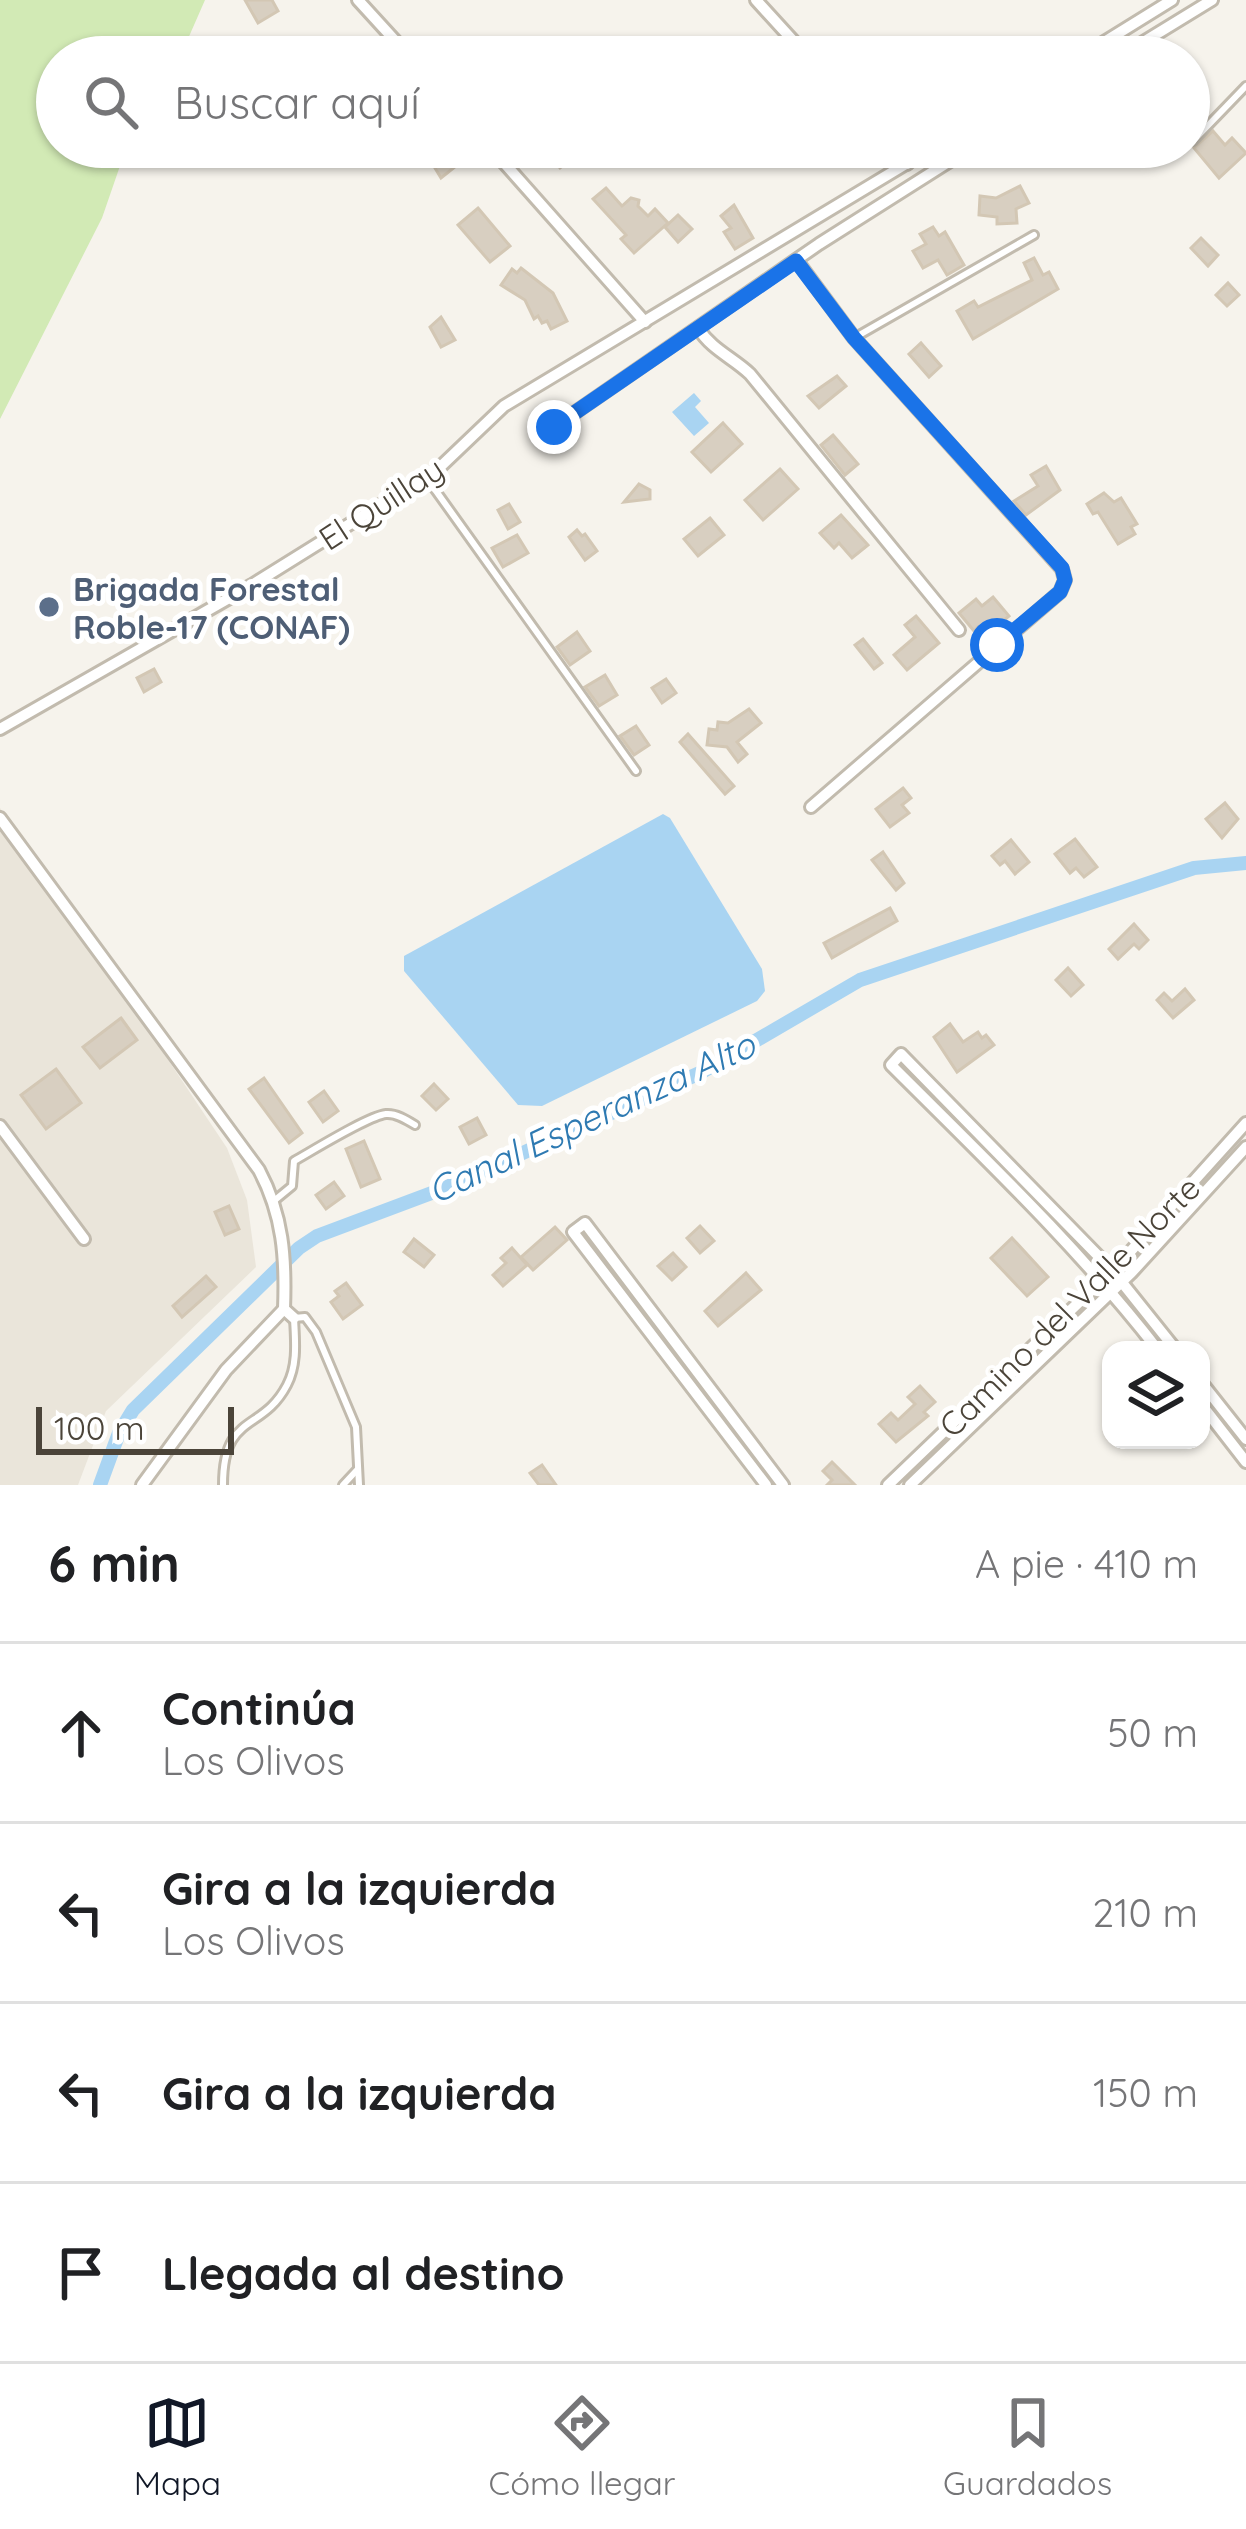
<!DOCTYPE html>
<html lang="es">
<head>
<meta charset="utf-8">
<style>
	:root { --surface:#fff; --page:#f6f6f6; --text:#202124; --muted:#757577; --line:#e0e0e0; --accent:#111827 }
	body { margin:0; font-family:Quicksand,sans-serif; background:var(--page); color:var(--text) }
	.controls { position:absolute; right:36px; bottom:36px; display:grid; overflow:hidden; border-radius:24px; box-shadow:0 3px 9px #0004 }
	.controls button { width:108px; height:108px; display:grid; place-items:center; padding:0; border:0; border-bottom:3px solid var(--line); background:var(--surface); color:var(--text); font:60px sans-serif }
	.scale { position:absolute; left:36px; bottom:30px; width:198px; box-sizing:border-box; padding-left:12px; border:6px solid #4b4439; border-top:0; font-size:33px; line-height:42px; white-space:nowrap; color:#4b4439; -webkit-text-stroke:9px #fff; paint-order:stroke }
	.stop { position:absolute; width:36px; height:36px; margin:-27px; border:9px solid #1a73e8; border-radius:50%; background:#fff }
	.stop.end { background:#1a73e8; border-color:#fff; box-shadow:0 3px 12px #0008 }
	.list { margin:0; padding:0; list-style:none }
	h2 { display:flex; justify-content:space-between; align-items:center; height:156px; margin:0; padding:0 48px; font-size:51px }
	h2 small { font-size:39px; font-weight:400; color:var(--muted) }
	.list li { display:grid; grid-template-columns:78px 1fr auto; gap:36px; align-items:center; box-sizing:border-box; height:180px; padding:0 48px; border-top:3px solid var(--line) }
	.list b { display:block; font-size:45px; white-space:nowrap }
	.list p { margin:0; font-size:39px; white-space:nowrap; color:var(--muted) }
	.list em { font-size:39px; font-style:normal; color:var(--muted) }
	.icon { flex:none; width:66px; height:66px; fill:none; stroke:currentColor; stroke-width:2; stroke-linecap:round; stroke-linejoin:round }
	.map { position:relative; flex:none; width:1246px; height:1485px; overflow:hidden }
	.search { position:absolute; background:var(--surface); box-shadow:0 3px 9px #0004; left:36px; right:36px; top:36px; height:132px; display:flex; align-items:center; gap:30px; box-sizing:border-box; padding:0 42px; border-radius:66px; color:var(--muted); font-size:45px }
	.sheet { height:876px; background:var(--surface) }
	nav { display:flex; justify-content:space-around; align-items:center; box-sizing:border-box; height:168px; border-top:3px solid var(--line); background:var(--surface); font-size:33px; color:var(--muted) }
	nav a { display:grid; justify-items:center; gap:6px }
	nav .on { color:var(--accent) }
	.map>svg:first-child { display:block }
	.residential { fill:#eae5da }
	.green { fill:#d2eab5 }
	.water { fill:#a9d4f2 }
	.lines { fill:none; stroke-linecap:round; stroke-linejoin:round }
	.canal { stroke:#a9d4f2; stroke-width:14 }
	.building { fill:#d8cfc1; stroke:#d3c7b4; stroke-width:3 }
	.service-casing { stroke:#c2bbae; stroke-width:12 }
	.minor-casing { stroke:#c2bbae; stroke-width:16 }
	.service { stroke:#fff; stroke-width:6 }
	.minor { stroke:#fff; stroke-width:10 }
	.route { stroke:#1a73e8; stroke-width:15 }
	.service-dot { fill:#5c6f8a; stroke:#fff; stroke-width:4.5 }
	.labels { text-anchor:middle; dominant-baseline:central; stroke-width:10; stroke-linejoin:round; paint-order:stroke }
	.street-label { font-size:33px; fill:#4b4439; stroke:#fff }
	.service-label { font-size:33px; font-weight:bold; fill:#4e5e75; stroke:#fff; text-anchor:start }
	.water-label { font-size:36px; font-style:italic; fill:#2e7ab2; stroke:#fff }
</style>
</head>
<body>
<div class="map">
<svg width="1246" height="1485" viewBox="0 0 1246 1485">
	<rect width="100%" height="100%" fill="#f6f3ec"/>
	<!-- residential -->
	<path class="residential" d="M0 808 227 1148 247 1200 256 1267 106 1411 78 1485H0Z"/>
	<!-- green -->
	<path class="green" d="M0 0H205L180 57H57V147H131L121 163 102 218 0 419Z"/>
	<!-- water -->
	<g class="water">
		<path d="M694 393 701 401 695 407 709 423 694 436 672 412Z"/>
		<path d="M663 814 670 818 762 969 765 991 757 1001 542 1106 518 1105 404 971V956Z"/>
	</g>
	<g class="lines">
		<!-- canal -->
		<path class="canal" d="M100 1485 119 1433 133 1410 299 1248 317 1236 445 1188 702 1072 860 980 1194 868 1246 863"/>
	</g>
	<!-- building -->
	<g class="building">
		<path d="M245 0H272L278 11 258 23Z"/>
		<path d="M1213 131 1225 145 1232 138 1246 153 1219 178 1194 148Z"/>
		<path d="M433 147H443L450 155 453 152 461 162 441 178 426 153Z"/>
		<path d="M542 147H585L560 168Z"/>
		<path d="M1020 186 1029 203 1016 209 1017 223 997 224V217L979 215 980 196 996 198Z"/>
		<path d="M606 188 622 206 631 198 639 200 638 206 648 216 655 209 668 223 634 253 621 239 626 235 593 199Z"/>
		<path d="M734 205 753 238 735 249 724 232 731 228 721 216Z"/>
		<path d="M478 208 510 246 490 262 458 225Z"/>
		<path d="M678 215 692 229 678 242 665 227Z"/>
		<path d="M933 227 939 236 945 232 964 265 947 275 938 260 923 268 913 251 926 244 920 234Z"/>
		<path d="M1201 238 1218 255 1208 266 1191 248Z"/>
		<path d="M1034 258 1043 275 1049 272 1058 289 973 339 957 311 974 301 978 307 1032 280 1024 263Z"/>
		<path d="M521 268 553 293 567 321 551 329 547 321 542 323 538 316 534 319 525 300 501 285 512 269 517 273Z"/>
		<path d="M1228 283 1239 295 1227 306 1216 295Z"/>
		<path d="M441 317 455 340 441 347 430 327Z"/>
		<path d="M921 343 941 366 929 377 909 354Z"/>
		<path d="M837 376 846 386 819 408 808 396Z"/>
		<path d="M723 423 742 444 711 472 692 452Z"/>
		<path d="M833 435 858 464 845 475 821 445Z"/>
		<path d="M1046 466 1060 490 1026 515 1014 501 1038 486 1031 475Z"/>
		<path d="M780 469 798 489 763 520 745 500Z"/>
		<path d="M639 484 650 490V499L624 502Z"/>
		<path d="M1104 493 1114 502 1121 498 1137 524 1131 527 1135 534 1118 544 1098 512 1093 514 1087 504Z"/>
		<path d="M509 504 520 522 508 529 498 510Z"/>
		<path d="M841 515 868 545 852 558 839 543 834 548 820 533Z"/>
		<path d="M710 518 724 535 698 556 684 539Z"/>
		<path d="M577 530 582 536 585 534 597 551 585 560 569 537Z"/>
		<path d="M517 535 528 553 503 567 492 548Z"/>
		<path d="M993 597 1009 616 985 636 978 627 974 631 959 613 976 599 982 606Z"/>
		<path d="M916 616 939 643 907 670 894 655 915 637 905 625Z"/>
		<path d="M577 632 590 651 570 665 557 647Z"/>
		<path d="M863 639 882 663 874 669 855 645Z"/>
		<path d="M154 669 161 682 144 692 137 678Z"/>
		<path d="M605 675 617 695 599 706 585 687Z"/>
		<path d="M666 679 676 693 662 703 652 688Z"/>
		<path d="M749 709 761 723 737 742 747 754 738 762 727 747 707 745 709 729 717 730 718 722 728 723Z"/>
		<path d="M636 726 649 745 634 755 620 736Z"/>
		<path d="M688 734 734 786 725 794 680 742Z"/>
		<path d="M903 788 911 798 902 805 909 813 890 827 876 809Z"/>
		<path d="M1225 803 1238 819 1222 838 1206 819Z"/>
		<path d="M1075 839 1097 867 1084 877 1076 868 1070 873 1055 854Z"/>
		<path d="M1011 840 1029 862 1015 874 1005 861 1000 865 992 856Z"/>
		<path d="M883 852 904 883 896 890 872 860Z"/>
		<path d="M890 908 897 921 832 958 824 943Z"/>
		<path d="M1134 924 1148 940 1139 949 1134 944 1118 959 1109 949Z"/>
		<path d="M1068 968 1083 985 1071 996 1056 980Z"/>
		<path d="M1185 989 1194 1000 1173 1018 1157 1000 1164 993 1172 1001Z"/>
		<path d="M121 1018 137 1040 100 1068 83 1047Z"/>
		<path d="M950 1024 963 1042 978 1032 982 1038 986 1035 994 1045 957 1072 934 1037Z"/>
		<path d="M56 1069 81 1103 46 1129 21 1095Z"/>
		<path d="M264 1078 302 1133 289 1143 249 1089Z"/>
		<path d="M434 1084 448 1099 436 1110 422 1096Z"/>
		<path d="M324 1091 338 1111 323 1122 309 1102Z"/>
		<path d="M477 1118 486 1135 469 1144 460 1127Z"/>
		<path d="M364 1141 380 1179 361 1187 346 1149Z"/>
		<path d="M334 1182 344 1196 326 1209 316 1195Z"/>
		<path d="M229 1206 239 1229 225 1235 215 1212Z"/>
		<path d="M700 1226 714 1241 700 1253 687 1238Z"/>
		<path d="M555 1227 567 1240 533 1270 521 1257Z"/>
		<path d="M1012 1238 1048 1277 1027 1296 991 1258Z"/>
		<path d="M414 1239 434 1255 424 1267 404 1252Z"/>
		<path d="M512 1248 527 1265 503 1286 493 1275 506 1263 501 1258Z"/>
		<path d="M673 1253 686 1267 672 1280 658 1266Z"/>
		<path d="M746 1273 761 1290 718 1326 705 1311Z"/>
		<path d="M206 1276 216 1287 182 1317 173 1306Z"/>
		<path d="M346 1283 362 1305 343 1319 331 1302 339 1296 335 1291Z"/>
		<path d="M920 1386 935 1402 924 1412 928 1416 896 1442 879 1424 891 1413 898 1420 915 1404 908 1397Z"/>
		<path d="M832 1462 855 1485H827L832 1480 823 1471Z"/>
		<path d="M542 1465 556 1485H539L530 1473Z"/>
	</g>
	<g class="lines">
		<!-- service casing -->
		<g class="service-casing">
			<g id="service">
				<path d="M1193 141 1246 86"/>
				<path d="M854 338 1034 235"/>
				<path d="M426 477 636 771"/>
				<path d="M275 1200 292 1186 294 1161C312 1151 368 1116 386 1114 396 1113 407 1120 415 1125"/>
				<path d="M223 1485C223 1412 262 1433 287 1385 298 1364 295 1340 294 1318L305 1317 316 1332 356 1427 359 1485"/>
				<path d="M343 1485 357 1470"/>
			</g>
		</g>
		<!-- minor casing -->
		<g class="minor-casing">
			<g id="minor">
				<path d="M358 0 410 57"/>
				<path d="M756 0 808 57"/>
				<path d="M1080 57 1172 0"/>
				<path d="M1119 57 1212 0"/>
				<path d="M490 147 645 322"/>
				<path d="M889 147 907 164"/>
				<path d="M797 261 854 338 1062 569 1065 580 1060 592 811 807"/>
				<path d="M698 328C712 350 732 357 750 374L959 630"/>
				<path d="M554 427 819 244 972 147"/>
				<path d="M0 729 252 585 438 469 504 406 934 147"/>
				<path d="M0 818 259 1170C283 1215 286 1258 284 1309L294 1318"/>
				<path d="M0 1126 84 1239"/>
				<path d="M1158 1350C1078 1247 983 1157 891 1065L901 1054 1112 1270 1176 1350"/>
				<path d="M1201 1382 1246 1439"/>
				<path d="M1201 1404 1246 1462"/>
				<path d="M142 1485 226 1370 284 1309"/>
				<path d="M766 1485 573 1232 585 1223 783 1485"/>
				<path d="M888 1485 1121 1262 1246 1123"/>
				<path d="M910 1485 1131 1273 1246 1147"/>
			</g>
		</g>
		<!-- service -->
		<use href="#service" class="service"/>
		<!-- minor -->
		<use href="#minor" class="minor"/>
	</g>
	<g class="lines">
		<!-- route -->
		<path class="route" d="M554 427 796 261 854 338 1062 568 1065 580 1060 592 997 645"/>
	</g>
	<!-- markers -->
	<circle class="service-dot" cx="49" cy="607" r="12"/>
	<g class="labels">
		<!-- street labels -->
		<g class="street-label">
			<text transform="translate(381 503) rotate(-33)">El Quillay</text>
			<text transform="translate(1069 1306) rotate(-45)">Camino del Valle Norte</text>
		</g>
		<!-- service labels -->
		<g class="service-label">
			<text x="73" y="588">Brigada Forestal<tspan x="73" dy="38">Roble-17 (CONAF)</tspan></text>
		</g>
		<!-- water labels -->
		<g class="water-label">
			<text transform="translate(591 1117) rotate(-25)">Canal Esperanza Alto</text>
		</g>
	</g>
</svg>
<div class="controls">
<button><svg class="icon" aria-label="layers" viewBox="0 0 24 24"><path d="M12 4l9 5-9 5-9-5zM3 14l9 5 9-5"/></svg></button>
</div>
<div class="scale">100 m</div>
<div class="stop" style="left:997px;top:645px"></div>
<div class="stop end" style="left:554px;top:427px"></div>
<div class="search"><svg class="icon" aria-label="search" viewBox="0 0 24 24"><circle cx="10" cy="10" r="6"/><path d="M15 15l6 6"/></svg>Buscar aquí</div>
</div>
<section class="sheet">
<h2>6 min<small>A pie · 410 m</small></h2>
<ul class="list">
<li><svg class="icon" aria-label="ahead" viewBox="0 0 24 24"><path d="M12 20V5M6 11l6-6 6 6"/></svg><div><b>Continúa</b><p>Los Olivos</p></div><em>50 m</em></li>
<li><svg class="icon" aria-label="left" viewBox="0 0 24 24"><path d="M17 20v-9H6M10 6l-5 5 5 5"/></svg><div><b>Gira a la izquierda</b><p>Los Olivos</p></div><em>210 m</em></li>
<li><svg class="icon" aria-label="left" viewBox="0 0 24 24"><path d="M17 20v-9H6M10 6l-5 5 5 5"/></svg><div><b>Gira a la izquierda</b></div><em>150 m</em></li>
<li><svg class="icon" aria-label="arrive" viewBox="0 0 24 24"><path d="M6 21V4h12l-3 4 3 4H6"/></svg><div><b>Llegada al destino</b></div></li>
</ul>
</section>
<nav>
<a class="on"><svg class="icon" aria-label="map" viewBox="0 0 24 24"><path d="M3 6l6-2 6 2 6-2v14l-6 2-6-2-6 2zM9 4v14M15 6v14"/></svg>Mapa</a>
<a><svg class="icon" aria-label="directions" viewBox="0 0 24 24"><path d="M12 3l9 9-9 9-9-9zM9 14v-3h6M13 9l2 2-2 2"/></svg>Cómo llegar</a>
<a><svg class="icon" aria-label="saved" viewBox="0 0 24 24"><path d="M7 4h10v16l-5-4-5 4z"/></svg>Guardados</a>
</nav>
</body>
</html>
